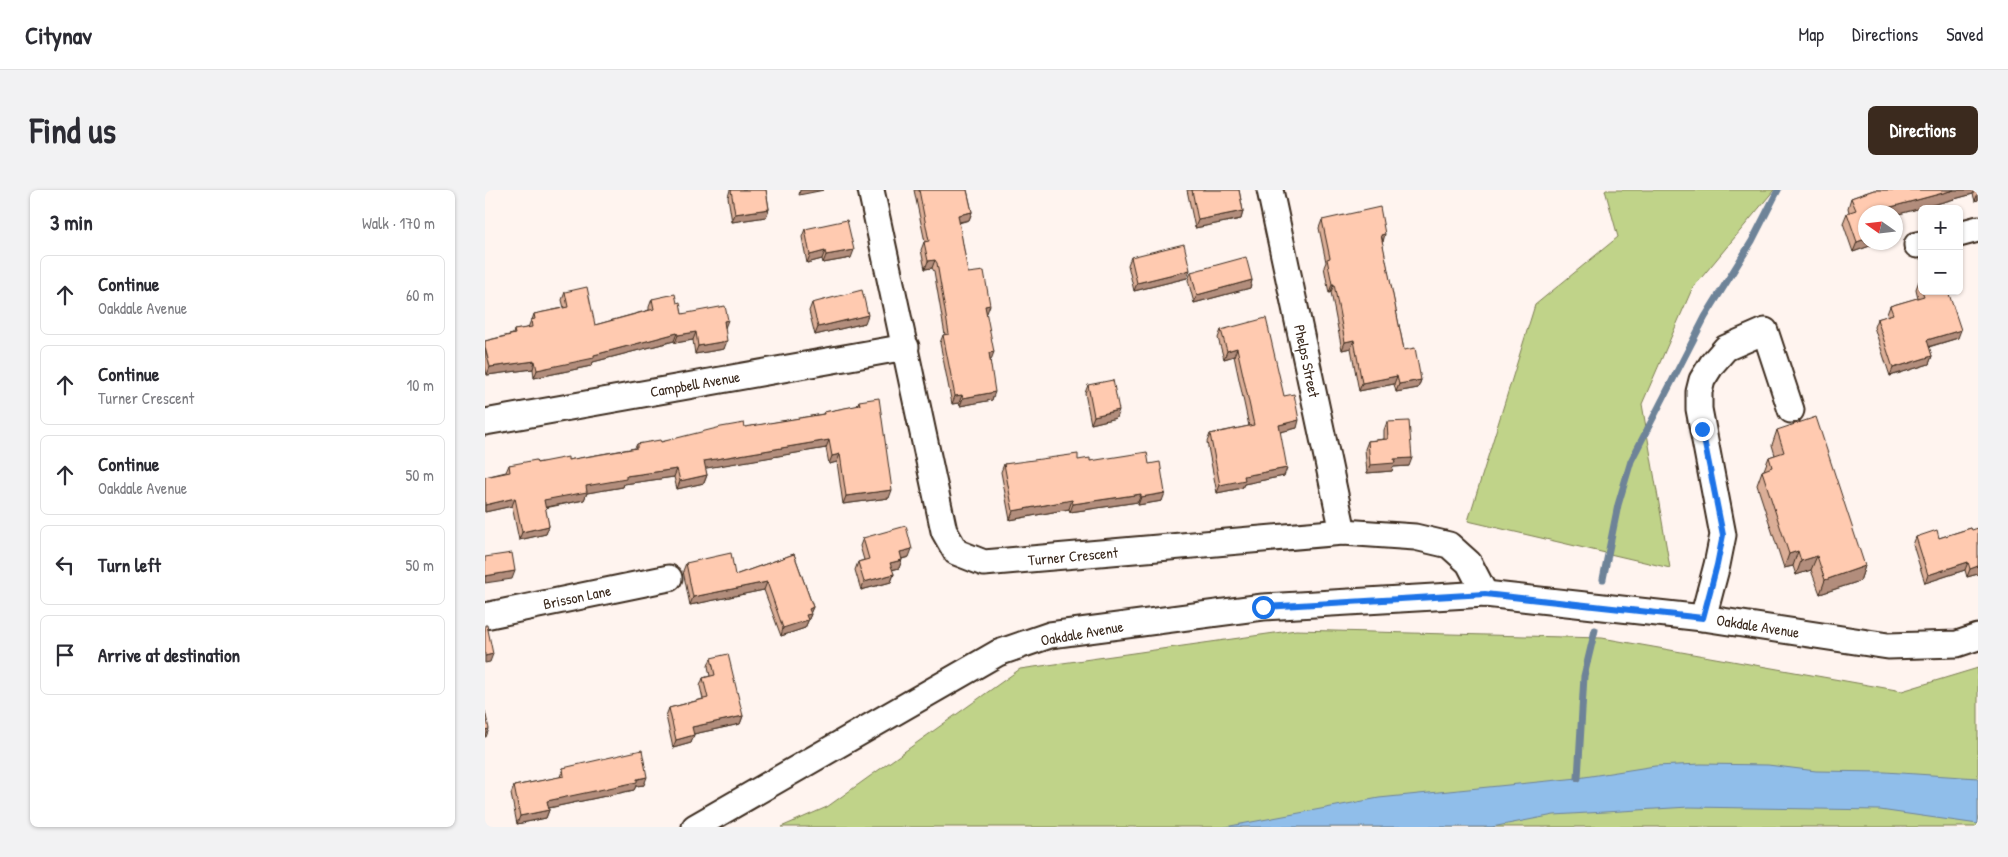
<!DOCTYPE html>
<html lang="en">
<head>
<meta charset="utf-8">
<style>
	:root { --surface:#fff; --page:#f2f2f3; --text:#2b2b33; --muted:#7c7c81; --line:#e1e1e2; --accent:#3b2a1e }
	body { margin:0; font-family:"Patrick Hand",sans-serif; background:var(--page); color:var(--text) }
	.controls { position:absolute; right:15px; top:15px; display:grid; overflow:hidden; border-radius:8px; box-shadow:0 1px 4px #0004 }
	.controls button { width:45px; height:45px; display:grid; place-items:center; padding:0; border:0; border-bottom:1px solid var(--line); background:var(--surface); color:var(--text); font:25px sans-serif }
	.compass { position:absolute; left:1373px; top:15px; width:45px; height:45px; border-radius:50%; background:var(--surface); box-shadow:0 1px 4px #0004; rotate:284deg }
	.stop { position:absolute; width:15px; height:15px; margin:-11px; border:4px solid #1a73e8; border-radius:50%; background:#fff }
	.stop.end { background:#1a73e8; border-color:#fff; box-shadow:0 1px 5px #0008 }
	.list { margin:0; padding:0; list-style:none }
	h2 { display:flex; justify-content:space-between; align-items:center; height:65px; margin:0; padding:0 20px; font-size:21px }
	h2 small { font-size:16px; font-weight:400; color:var(--muted) }
	.list li { display:grid; grid-template-columns:32px 1fr auto; gap:15px; align-items:center; box-sizing:border-box; height:80px; margin:0 10px 10px; padding:0 10px; border:1px solid var(--line); border-radius:8px }
	.list b { display:block; font-size:19px; white-space:nowrap }
	.list p { margin:0; font-size:16px; white-space:nowrap; color:var(--muted) }
	.list em { font-size:16px; font-style:normal; color:var(--muted) }
	.icon { flex:none; width:28px; height:28px; fill:none; stroke:currentColor; stroke-width:2; stroke-linecap:round; stroke-linejoin:round }
	.map { position:relative; flex:none; width:1493px; height:637px; overflow:hidden; border-radius:8px }
	header { display:flex; align-items:center; gap:30px; box-sizing:border-box; height:70px; padding:0 25px; background:var(--surface); border-bottom:1px solid var(--line) }
	header strong { font-size:24px }
	nav { display:flex; gap:28px; margin-inline-start:auto; font-size:18px }
	.intro { display:flex; align-items:center; justify-content:space-between; box-sizing:border-box; height:120px; padding:0 30px }
	h1 { margin:0; font-size:35px }
	.button { padding:12px 22px; border-radius:8px; background:var(--accent); color:#fff; font-size:18px; font-weight:700 }
	main { display:flex; gap:30px; padding:0 30px }
	aside { flex:1; background:var(--surface); border-radius:8px; box-shadow:0 1px 4px #0004 }
	.map>svg:first-child { display:block }
	.green { fill:#c0d389; stroke:#7e7e54 }
	.water { fill:#90beea; stroke:#6e8398 }
	.lines { fill:none; stroke-linecap:round; stroke-linejoin:round }
	.stream { stroke:#6e8398; stroke-width:7 }
	.minor-casing { stroke:#3b2a1e; stroke-width:29 }
	.minor { stroke:#fff; stroke-width:25 }
	.wall { fill:#dbae97; stroke:#3b2a1e }
	.shaded-wall { fill:#b28d7b; stroke:#3b2a1e }
	.building { fill:#ffcab0; stroke:#3b2a1e }
	.route { stroke:#1a73e8; stroke-width:6 }
	.labels { text-anchor:middle; dominant-baseline:central; stroke-width:4; stroke-linejoin:round; paint-order:stroke }
	.street-label { font-size:15px; fill:#3b2a1e; stroke:#fff }
</style>
</head>
<body>
<header>
<strong>Citynav</strong>
<nav><a>Map</a><a>Directions</a><a>Saved</a></nav>
</header>
<div class="intro"><h1>Find us</h1><a class="button">Directions</a></div>
<main>
<aside>
<h2>3 min<small>Walk · 170 m</small></h2>
<ul class="list">
<li><svg class="icon" aria-label="ahead" viewBox="0 0 24 24"><path d="M12 20V5M6 11l6-6 6 6"/></svg><div><b>Continue</b><p>Oakdale Avenue</p></div><em>60 m</em></li>
<li><svg class="icon" aria-label="ahead" viewBox="0 0 24 24"><path d="M12 20V5M6 11l6-6 6 6"/></svg><div><b>Continue</b><p>Turner Crescent</p></div><em>10 m</em></li>
<li><svg class="icon" aria-label="ahead" viewBox="0 0 24 24"><path d="M12 20V5M6 11l6-6 6 6"/></svg><div><b>Continue</b><p>Oakdale Avenue</p></div><em>50 m</em></li>
<li><svg class="icon" aria-label="left" viewBox="0 0 24 24"><path d="M17 20v-9H6M10 6l-5 5 5 5"/></svg><div><b>Turn left</b></div><em>50 m</em></li>
<li><svg class="icon" aria-label="arrive" viewBox="0 0 24 24"><path d="M6 21V4h12l-3 4 3 4H6"/></svg><div><b>Arrive at destination</b></div></li>
</ul>
</aside>
<div class="map">
<svg width="1493" height="637" viewBox="0 0 1493 637">
	<rect width="100%" height="100%" fill="#fff4ef"/>
	<filter id="ink" filterUnits="userSpaceOnUse"><feTurbulence type="fractalNoise" baseFrequency=".02" numOctaves="2"/><feDisplacementMap in="SourceGraphic" scale="10" xChannelSelector="R" yChannelSelector="G"/><feConvolveMatrix kernelMatrix="1 2 1 2 8 2 1 2 1" color-interpolation-filters="sRGB"/></filter>
	<g filter="url(#ink)">
		<!-- green -->
		<g class="green">
			<path d="M1120 0H1289L1207 99 1157 214 1185 378 983 331 1050 115 1133 47Z"/>
			<path d="M811 440 1117 448 1417 501 1493 478V637H296L342 617 535 479Z"/>
		</g>
		<!-- water -->
		<path class="water" d="M1216 574 1283 575 1331 581 1400 582 1493 588V634L1395 620 1204 617 1069 625 1007 637H740L894 608 1093 588 1170 576Z"/>
		<g class="lines">
			<!-- stream -->
			<g class="stream">
				<path d="M1118 389 1133 315 1146 271 1220 127 1267 51 1293 0"/>
				<path d="M1093 588 1099 486 1110 440"/>
			</g>
			<!-- minor casing -->
			<g class="minor-casing">
				<g id="minor">
					<path d="M386 0 459 341 471 362 499 373 858 342 930 347 964 355 984 373 1000 404"/>
					<path d="M785 0 858 342"/>
					<path d="M1474 44 1493 39"/>
					<path d="M1432 55 1437 54"/>
					<path d="M0 232 421 157"/>
					<path d="M0 426 184 388"/>
					<path d="M1218 428 1232 375 1238 345 1214 219V202L1217 190 1227 174 1241 158 1280 141 1306 220"/>
					<path d="M210 637 513 463 565 445 778 417 1000 404 1218 428 1403 456 1472 454 1493 447"/>
				</g>
			</g>
			<!-- minor -->
			<use href="#minor" class="minor"/>
		</g>
		<!-- wall -->
		<g class="wall">
			<path d="M245 0H281L284 19 281 27 247 32 243 7Z"/>
			<path d="M429 0H482L487 22 484 30 474 33 483 83 502 123H501L506 170H505L507 210 475 216 474 213 467 214 455 153 458 145H460L449 81 447 78 440 79 436 60 439 52H440Z"/>
			<path d="M702 0H754L758 21 756 29 710 38Z"/>
			<path d="M1389 0H1493V10L1490 11 1488 4 1410 25V22H1380V52H1396L1368 62 1358 33 1362 23 1364 22 1363 18 1366 8Z"/>
			<path d="M837 30 897 52 919 160 936 190 933 198 911 202 909 194 874 201 866 158 857 160 846 102 844 103 839 77 841 72 834 38Z"/>
			<path d="M320 39 366 68 338 73 337 69 322 73 317 47Z"/>
			<path d="M646 67 702 88 649 101 643 75Z"/>
			<path d="M706 82 767 90 765 98 709 113 703 90Z"/>
			<path d="M1434 91 1473 148 1444 157 1447 166 1444 174 1405 186 1389 137 1392 129 1403 126 1402 124 1405 116 1433 108 1431 99Z"/>
			<path d="M80 102 110 135 164 120V117L167 109 192 113 197 124 240 138 239 159 210 164 208 150 190 153 189 151 108 172 106 176 49 188 48 179 2 185 0 176V151L28 144 29 140 43 138 46 130H47L49 124 79 118 77 110Z"/>
			<path d="M327 113 380 133 330 145 324 121Z"/>
			<path d="M736 140 799 206 812 238 795 242 799 286 759 294 757 298 732 303 722 252 725 244 764 236 749 166 739 169 733 148Z"/>
			<path d="M603 195 631 228 606 234 600 203Z"/>
			<path d="M374 211 404 308 358 314 352 272 344 274 341 258 220 278 222 285 219 293 192 299 189 287 139 294 138 297 102 303 99 310 60 318 64 336 61 344 34 350 27 316 0 322V287L21 282 24 275 83 270 150 258 152 254 176 252 338 224 339 222 372 216Z"/>
			<path d="M902 232 924 276 908 277 907 281 882 283 880 259 883 251 899 249V240Z"/>
			<path d="M1292 240 1380 376 1375 391 1335 404 1326 380 1311 385 1308 376 1299 378 1272 295 1277 281 1279 280 1284 267 1290 265 1287 255Z"/>
			<path d="M605 271 664 274 677 311 653 315V312L585 322 584 319 525 330 516 282 519 274Z"/>
			<path d="M1486 338 1493 384 1482 387 1480 380 1440 393 1428 355 1431 347 1454 348Z"/>
			<path d="M378 348 424 367 417 369 414 378 407 380 409 384 406 392 376 400 370 380 373 372 379 370 375 356Z"/>
			<path d="M309 364 328 417 325 423 326 424 320 438 296 446 279 400 205 415 198 381 201 373 250 385Z"/>
			<path d="M226 468 258 526 255 534 209 544 206 553 188 558 181 526 184 518 218 509 215 496 218 488 225 486 223 476Z"/>
			<path d="M78 578 159 595 151 596 149 600 64 618V620L61 628 32 634 26 604 29 596 75 587Z"/>
		</g>
		<!-- shaded-wall -->
		<g class="shaded-wall">
			<path d="M315 0H339L314 5Z"/>
			<path d="M1469 0H1490L1488 4 1410 25V22H1394L1395 20Z"/>
			<path d="M1493 3V10L1490 11Z"/>
			<path d="M284 19 281 27 247 32 250 24Z"/>
			<path d="M758 21 756 29 710 38 713 30Z"/>
			<path d="M487 22 484 30 470 33 473 25Z"/>
			<path d="M900 44 898 52 896 45Z"/>
			<path d="M1380 49V52H1396L1368 62 1372 52Z"/>
			<path d="M369 60 366 68 338 73 341 65Z"/>
			<path d="M340 61 337 69 322 73 325 65Z"/>
			<path d="M450 70 447 78 440 79 443 71Z"/>
			<path d="M705 80 702 88 649 101 652 93Z"/>
			<path d="M767 90 765 98 709 113 712 105Z"/>
			<path d="M847 94H849L846 102 844 103Z"/>
			<path d="M505 115 502 123 497 124 500 116Z"/>
			<path d="M383 125 380 133 330 145 333 137Z"/>
			<path d="M243 130 240 138 239 131Z"/>
			<path d="M1476 140 1473 148 1439 158 1442 150Z"/>
			<path d="M211 142 208 150 190 153 193 145Z"/>
			<path d="M192 143 189 151 108 172 106 176 49 188 52 180Z"/>
			<path d="M869 150 866 158 857 160 860 152Z"/>
			<path d="M242 151 239 159 210 164 213 156Z"/>
			<path d="M752 158 749 166 739 169 742 161Z"/>
			<path d="M509 162 506 170 501 171 504 163Z"/>
			<path d="M1447 166 1444 174 1405 186 1408 178Z"/>
			<path d="M50 171 48 179 2 185 5 177Z"/>
			<path d="M912 186 909 194 874 201 877 193Z"/>
			<path d="M936 190 933 198 911 202 914 194Z"/>
			<path d="M510 202 507 210 475 216 478 208Z"/>
			<path d="M477 205 474 213 467 214 470 206Z"/>
			<path d="M634 220 631 228 606 234 609 226Z"/>
			<path d="M814 230 812 238 791 243 794 235Z"/>
			<path d="M344 250 341 258 216 279 219 271Z"/>
			<path d="M355 264 352 272 344 274 347 266Z"/>
			<path d="M927 268 924 276 908 277 907 281 882 283 885 275 909 269Z"/>
			<path d="M802 278 799 286 759 294 757 298 732 303 735 295 759 286Z"/>
			<path d="M192 279 189 287 139 294 138 297 102 303 99 310 56 318 59 310 101 296 141 286Z"/>
			<path d="M222 285 219 293 192 299 195 291Z"/>
			<path d="M407 300 404 308 358 314 361 306Z"/>
			<path d="M680 303 677 311 653 315 656 307Z"/>
			<path d="M656 304 653 312 585 322 588 314Z"/>
			<path d="M30 308 27 316 0 322V315Z"/>
			<path d="M587 310 584 319 525 330 528 321Z"/>
			<path d="M64 336 61 344 34 350 37 342Z"/>
			<path d="M427 359 424 367 412 370 415 362Z"/>
			<path d="M1313 361 1308 376 1299 378 1304 364Z"/>
			<path d="M1332 366 1326 380 1311 385 1316 371Z"/>
			<path d="M417 370 414 378 402 381 405 373Z"/>
			<path d="M1483 372 1480 380 1440 393 1443 385Z"/>
			<path d="M1380 376 1375 391 1335 404 1340 390Z"/>
			<path d="M1493 376V384L1482 387 1485 379Z"/>
			<path d="M30 381 27 389 0 393V386Z"/>
			<path d="M409 384 406 392 376 400 379 392Z"/>
			<path d="M282 392 279 400 205 415 208 407Z"/>
			<path d="M328 417 325 424H326L320 438 296 446 298 438 324 419Z"/>
			<path d="M8 464 5 472 0 473V466Z"/>
			<path d="M258 526 255 534 204 545 207 537Z"/>
			<path d="M4 539 1 547H0V540Z"/>
			<path d="M209 545 206 553 188 558 191 550Z"/>
			<path d="M162 587 159 595 151 596 149 600 59 619 62 611Z"/>
			<path d="M64 620 61 628 32 634 35 626Z"/>
		</g>
		<!-- building -->
		<g class="building">
			<path d="M246 0H281L284 19 250 24Z"/>
			<path d="M434 0H482L487 22 473 25 483 83 499 81 505 115 500 116 509 162 504 163 510 202 478 208 477 205 470 206 458 145 464 144 452 73 450 70 443 71 439 52 444 51Z"/>
			<path d="M707 0H754L758 21 713 30Z"/>
			<path d="M1389 0H1469L1395 20 1396 22H1380V49L1372 52 1362 23 1371 20 1366 8Z"/>
			<path d="M895 17 900 44 896 45 919 160 930 158 936 190 914 194 912 186 877 193 869 150 860 152 849 94H847L842 69 845 68 837 30Z"/>
			<path d="M362 30 369 60 341 65 340 61 325 65 320 39Z"/>
			<path d="M699 54 705 80 652 93 646 67Z"/>
			<path d="M761 67 767 90 712 105 706 82Z"/>
			<path d="M1437 90V101L1434 91Z"/>
			<path d="M102 97 110 135 169 119 167 109 190 104 192 113 195 112 197 124 240 116 243 130 239 131 242 151 213 156 211 142 193 145 192 143 109 165V168L52 180 50 171 5 177 0 157V151L30 144 29 140 47 137 46 130 50 129 49 124 83 117 80 102Z"/>
			<path d="M377 100 383 125 333 137 327 113Z"/>
			<path d="M1437 101H1463L1476 140 1442 150 1447 166 1408 178 1392 129 1408 124 1405 116 1439 106Z"/>
			<path d="M781 128 799 206 809 204 814 230 794 235 802 278 759 286 760 290 735 295 725 244 769 235 752 158 742 161 736 140Z"/>
			<path d="M628 190 634 220 609 226 603 195Z"/>
			<path d="M394 208 407 300 361 306 355 264 347 266 344 250 219 271 222 285 195 291 192 279 141 286V289L101 296 102 302 59 310 64 336 37 342 30 308 0 315V287L25 282 24 275 51 270 52 273 83 267V270L152 258V254L175 250 176 252 236 237 259 233 260 237 339 224V222L375 215 374 211Z"/>
			<path d="M1331 227 1380 376 1340 390 1332 366 1316 371 1313 361 1304 364 1277 281 1287 277 1284 267 1299 262 1292 240Z"/>
			<path d="M924 231 927 268 909 269 910 273 885 275 883 251 903 249 902 232Z"/>
			<path d="M662 262 664 274 675 272 680 303 656 307V304L588 314 587 310 528 321 519 274 593 264V270L605 268V271Z"/>
			<path d="M421 336 427 359 415 362 417 370 405 373 409 384 379 392 373 372 384 369 378 348Z"/>
			<path d="M1486 338 1487 340 1493 338V376L1485 379 1483 372 1443 385 1431 347 1452 340 1454 348Z"/>
			<path d="M27 363 30 381 0 386V367Z"/>
			<path d="M246 363 250 385 309 364 328 417 324 419 326 424 321 425 323 430 298 438 282 392 208 407 201 373Z"/>
			<path d="M0 435H2L8 464 0 466Z"/>
			<path d="M243 464 258 526 207 537 209 545 191 550 184 518 223 508 218 488 230 485 226 468Z"/>
			<path d="M0 521 4 539 0 540Z"/>
			<path d="M157 560 162 587 152 589V592L62 611 64 620 35 626 29 596 79 586 78 578Z"/>
		</g>
	</g>
	<g class="lines" filter="url(#ink)">
		<!-- route -->
		<path class="route" d="M778 417 1000 404 1218 428 1232 375 1238 345 1217 239"/>
	</g>
	<g class="labels">
		<!-- street labels -->
		<g class="street-label">
			<text transform="translate(822 171) rotate(78)">Phelps Street</text>
			<text transform="translate(210 194) rotate(-10)">Campbell Avenue</text>
			<text transform="translate(588 366) rotate(-5)">Turner Crescent</text>
			<text transform="translate(92 407) rotate(-12)">Brisson Lane</text>
			<text transform="translate(1273 436) rotate(9)">Oakdale Avenue</text>
			<text transform="translate(597 443) rotate(-10)">Oakdale Avenue</text>
		</g>
	</g>
</svg>
<div class="controls">
<button>+</button>
<button>−</button>
</div>
<svg class="compass" viewBox="-18 -18 36 36"><path d="M0-13l5 13h-10z" fill="#e53935"/><path d="M0 13l5-13h-10z" fill="#7c7c81"/></svg>
<div class="stop" style="left:778px;top:417px"></div>
<div class="stop end" style="left:1217px;top:239px"></div>
</div>
</main>
</body>
</html>
